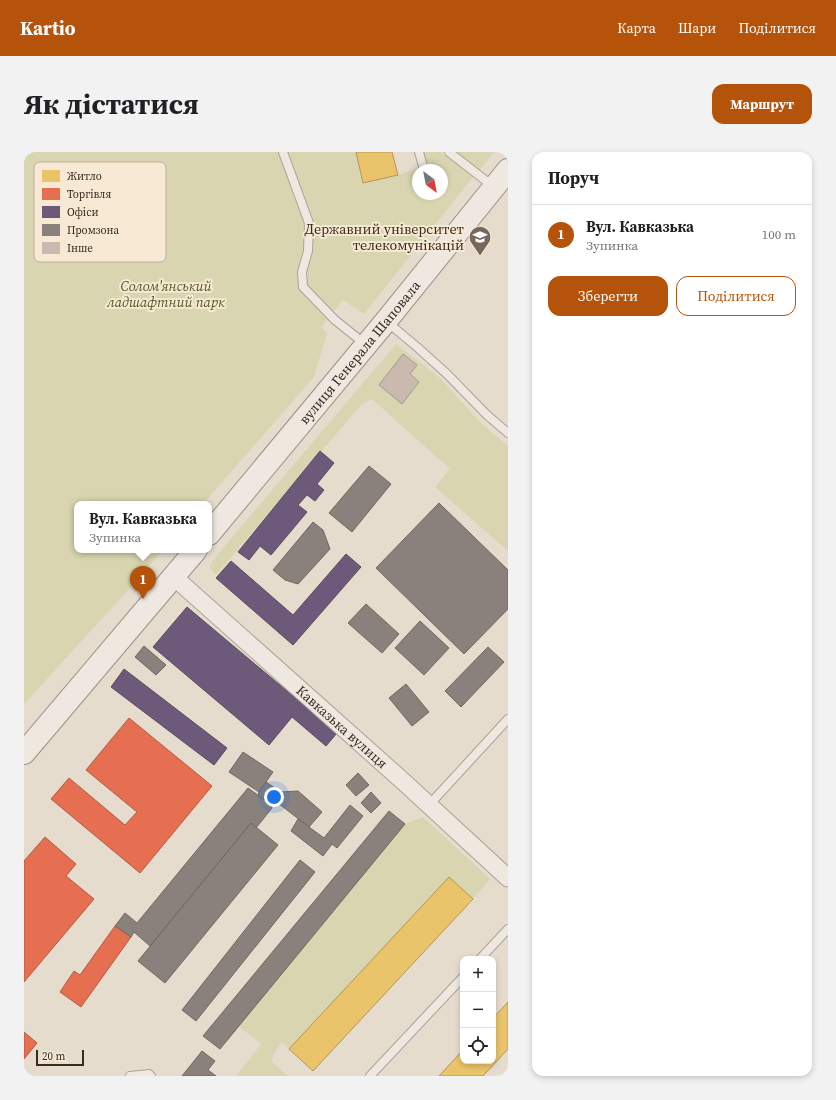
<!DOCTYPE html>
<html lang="uk">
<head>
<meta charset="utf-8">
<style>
	:root { --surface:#fff; --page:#f2f2f2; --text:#202124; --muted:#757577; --line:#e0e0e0; --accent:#b45309 }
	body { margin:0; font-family:"Source Serif 4",serif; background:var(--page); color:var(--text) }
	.controls { position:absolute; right:12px; bottom:12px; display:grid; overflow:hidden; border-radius:8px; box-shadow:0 2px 6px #0003 }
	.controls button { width:36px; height:36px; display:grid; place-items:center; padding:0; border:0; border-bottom:1px solid var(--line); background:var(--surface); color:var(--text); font:20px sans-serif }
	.compass { position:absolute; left:388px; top:12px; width:36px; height:36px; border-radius:50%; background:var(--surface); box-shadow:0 2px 6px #0003; rotate:148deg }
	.scale { position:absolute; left:12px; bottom:10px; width:48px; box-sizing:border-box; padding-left:4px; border:2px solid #3b281e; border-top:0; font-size:11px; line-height:14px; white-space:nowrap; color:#3b281e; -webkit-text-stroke:3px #f7e9d4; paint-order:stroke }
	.you { position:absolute; left:250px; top:645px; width:14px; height:14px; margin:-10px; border:3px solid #fff; border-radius:50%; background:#1a73e8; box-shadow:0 0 0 6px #1a73e833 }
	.badge { display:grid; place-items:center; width:26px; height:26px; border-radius:50%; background:var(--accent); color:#fff; font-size:13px; font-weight:700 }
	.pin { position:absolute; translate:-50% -33px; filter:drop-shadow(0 1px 2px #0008) }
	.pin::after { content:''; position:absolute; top:21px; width:14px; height:12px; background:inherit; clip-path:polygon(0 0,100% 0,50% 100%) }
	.popup { position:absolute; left:50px; top:349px; width:138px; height:52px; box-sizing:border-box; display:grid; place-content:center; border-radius:8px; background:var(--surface); filter:drop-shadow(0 1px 3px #0005); font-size:13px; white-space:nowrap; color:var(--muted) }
	.popup b { font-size:15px; color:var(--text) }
	.popup::after { content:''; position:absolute; left:50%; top:100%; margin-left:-8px; border:8px solid transparent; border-top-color:var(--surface) }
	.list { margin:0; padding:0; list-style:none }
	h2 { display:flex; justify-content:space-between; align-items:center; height:52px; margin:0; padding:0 16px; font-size:17px }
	h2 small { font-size:13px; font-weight:400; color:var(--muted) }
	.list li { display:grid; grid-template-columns:26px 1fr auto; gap:12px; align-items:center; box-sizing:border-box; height:60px; padding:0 16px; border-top:1px solid var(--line) }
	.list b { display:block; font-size:15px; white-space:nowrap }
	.list p { margin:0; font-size:13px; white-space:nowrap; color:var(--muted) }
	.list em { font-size:13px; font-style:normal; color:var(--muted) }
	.actions { display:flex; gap:8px; padding:12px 16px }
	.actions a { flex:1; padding:9px 0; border:1px solid var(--accent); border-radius:12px; text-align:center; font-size:14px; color:var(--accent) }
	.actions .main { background:var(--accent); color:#fff }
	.icon { flex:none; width:22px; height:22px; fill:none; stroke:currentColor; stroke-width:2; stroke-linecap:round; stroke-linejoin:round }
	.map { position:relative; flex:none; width:484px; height:924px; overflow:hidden; border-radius:12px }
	header { display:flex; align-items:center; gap:24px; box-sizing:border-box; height:56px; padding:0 20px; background:var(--accent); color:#fff }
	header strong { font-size:19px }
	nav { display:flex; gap:22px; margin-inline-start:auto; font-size:14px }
	.intro { display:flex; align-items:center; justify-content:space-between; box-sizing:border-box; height:96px; padding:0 24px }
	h1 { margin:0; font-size:28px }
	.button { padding:10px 18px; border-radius:12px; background:var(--accent); color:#fff; font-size:14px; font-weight:700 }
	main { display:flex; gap:24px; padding:0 24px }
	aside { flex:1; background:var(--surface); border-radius:12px; box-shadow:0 2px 6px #0003 }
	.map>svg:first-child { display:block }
	.green { fill:#d9d5b0; fill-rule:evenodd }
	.homes { fill:#e9c46a; stroke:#b59553 }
	.shops { fill:#e76f51; stroke:#b35a42 }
	.offices { fill:#6d597a; stroke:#5e4a5e }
	.industry { fill:#8a817c; stroke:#726660 }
	.building { fill:#cab9af; stroke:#a7978d }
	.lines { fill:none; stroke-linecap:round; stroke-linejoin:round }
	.lane-casing { stroke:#aba197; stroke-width:10 }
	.street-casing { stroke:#aba197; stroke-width:19 }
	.secondary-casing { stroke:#9b9186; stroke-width:24 }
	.lane { stroke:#eee8e0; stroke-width:8 }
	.street { stroke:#eee8e0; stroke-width:17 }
	.secondary { stroke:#eee8e0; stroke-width:22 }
	.labels { text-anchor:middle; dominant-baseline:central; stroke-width:4; stroke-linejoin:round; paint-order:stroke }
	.poi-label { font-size:14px; fill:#3b281e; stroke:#f7e9d4; text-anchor:end }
	.park-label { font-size:14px; font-style:italic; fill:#525923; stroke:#f7e9d4 }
	.street-label { font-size:14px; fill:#3b281e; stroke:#f7e9d4 }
	.key { fill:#f7e9d4; stroke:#bfaf9d; stroke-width:1 }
	.key-label { font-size:11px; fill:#3b281e }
</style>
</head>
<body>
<header>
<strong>Kartio</strong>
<nav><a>Карта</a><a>Шари</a><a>Поділитися</a></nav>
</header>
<div class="intro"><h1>Як дістатися</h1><a class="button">Маршрут</a></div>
<main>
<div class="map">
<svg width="484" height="924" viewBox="0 0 484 924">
	<rect width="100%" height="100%" fill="#e6dcce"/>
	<!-- green -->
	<g class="green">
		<path d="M0 0H332L339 31 374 23 402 14 399 0H417L449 25 340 162 319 148 297 175 303 181 290 225 179 352H53V398H139L97 446 0 552ZM394 18H418V42H394Z"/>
		<path d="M433 0H470L456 18Z"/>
		<path d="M372 192 415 225 457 271 484 294V399L411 335 426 317 348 247 337 253 192 423 186 416 188 409Z"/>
		<path d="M399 665 466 727 449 747 425 726 265 897 258 890 249 903 248 910 264 924H212L237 892 214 874 381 672Z"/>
	</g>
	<!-- homes -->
	<g class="homes">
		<path d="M332 0H368L374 23 339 31Z"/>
		<path d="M425 725 449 747 289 919 265 897Z"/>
		<path d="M484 850V897L459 924H415L439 898V909H469V866Z"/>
	</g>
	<!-- shops -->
	<g class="shops">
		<path d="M105 566 188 634 116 721 27 647 45 626 101 673 113 660 62 618Z"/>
		<path d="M21 685 52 712 42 724 70 747 0 830V709Z"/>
		<path d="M91 774 107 785 57 855 36 840 50 819 56 823Z"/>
		<path d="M0 880 13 891 0 907Z"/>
	</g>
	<!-- offices -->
	<g class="offices">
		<path d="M296 299 310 311 293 332 300 338 291 349 283 343 274 353 283 360 247 403 236 394 225 408 214 400Z"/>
		<path d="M322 402 337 415 269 493 192 426 207 409 269 463Z"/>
		<path d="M163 455 313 581 302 594 268 565 245 593 129 495Z"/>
		<path d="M100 517 203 596 190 613 87 535Z"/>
	</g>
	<!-- industry -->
	<g class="industry">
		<path d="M345 314 367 332 328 380 305 361Z"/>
		<path d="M415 351 484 418V457L440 502 352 416Z"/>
		<path d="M289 370 299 378 306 397 274 432 261 428 249 418Z"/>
		<path d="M342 452 375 482 358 501 324 471Z"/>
		<path d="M396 469 425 496 400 523 371 496Z"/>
		<path d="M120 494 142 513 132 523 111 505Z"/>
		<path d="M464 495 480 510 437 555 421 539Z"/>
		<path d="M382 532 405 560 388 574 365 546Z"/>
		<path d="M219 600 249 620 235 640 205 620Z"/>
		<path d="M334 621 345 633 332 644 322 633Z"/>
		<path d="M242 630 257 640 274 639 298 660 285 675 250 648 246 652 234 644 235 640Z"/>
		<path d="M224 636 246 652 248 656 232 676 227 671 126 794 110 780 107 785 91 774 101 761 113 771Z"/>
		<path d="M347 640 357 651 347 661 337 651Z"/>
		<path d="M326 653 339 664 313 696 308 692 299 704 267 679 274 667 300 686Z"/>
		<path d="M365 659 381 672 196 897 179 884Z"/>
		<path d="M227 671 254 693 141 831 114 809Z"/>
		<path d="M276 708 291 720 172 869 158 858Z"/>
		<path d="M178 899 191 909 184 918 192 924H158Z"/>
	</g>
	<!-- building -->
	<path class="building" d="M379 202 393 213 386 222 395 230 378 252 355 233Z"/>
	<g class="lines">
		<!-- lane casing -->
		<g class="lane-casing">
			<g id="lane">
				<path d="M259 0 285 71 284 99 278 120 279 135 311 168 341 192"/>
				<path d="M395 0 400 18"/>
				<path d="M425 0 470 35"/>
				<path d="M362 169 393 195 423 222 463 263 484 281"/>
				<path d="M405 653 484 567"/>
				<path d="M456 807 484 777"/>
				<path d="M106 924 125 922 127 924"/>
				<path d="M346 924 439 825"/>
			</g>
		</g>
		<!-- street casing -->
		<g class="street-casing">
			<g id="street">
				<path id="s1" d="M150 425 381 631 484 726"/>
			</g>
		</g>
		<!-- secondary casing -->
		<g class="secondary-casing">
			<g id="secondary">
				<path id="s2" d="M185 382 362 169 484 18"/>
				<path d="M0 601 172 398"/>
			</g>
		</g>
		<!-- lane -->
		<use href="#lane" class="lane"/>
		<!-- street -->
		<use href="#street" class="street"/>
		<!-- secondary -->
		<use href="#secondary" class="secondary"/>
	</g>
	<!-- icons -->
	<defs>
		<g id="university-pin" transform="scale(1.15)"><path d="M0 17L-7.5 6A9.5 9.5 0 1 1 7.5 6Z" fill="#77675c" stroke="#f7e9d4"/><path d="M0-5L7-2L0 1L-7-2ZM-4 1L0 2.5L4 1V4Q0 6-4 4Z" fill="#fff"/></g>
	</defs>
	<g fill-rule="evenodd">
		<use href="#university-pin" x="456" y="85"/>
	</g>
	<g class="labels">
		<!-- poi labels -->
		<g class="poi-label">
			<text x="440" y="77">Державний університет<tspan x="440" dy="16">телекомунікацій</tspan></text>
		</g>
		<!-- park labels -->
		<g class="park-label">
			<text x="142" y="134">Солом'янський<tspan x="142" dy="16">ладшафтний парк</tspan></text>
		</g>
		<!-- street labels -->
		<g class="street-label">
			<text stroke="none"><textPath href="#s2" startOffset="236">вулиця Генерала Шаповала</textPath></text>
			<text stroke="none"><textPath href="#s1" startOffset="225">Кавказька вулиця</textPath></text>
		</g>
	</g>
	<!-- legend -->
	<rect x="10" y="10" width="132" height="100" rx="6" class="key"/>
	<rect x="18" y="18" width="18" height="12" fill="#e9c46a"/>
	<rect x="18" y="36" width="18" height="12" fill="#e76f51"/>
	<rect x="18" y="54" width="18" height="12" fill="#6d597a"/>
	<rect x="18" y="72" width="18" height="12" fill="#8a817c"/>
	<rect x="18" y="90" width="18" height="12" fill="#cab9af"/>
	<g class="key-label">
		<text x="43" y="28">Житло</text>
		<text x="43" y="46">Торгівля</text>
		<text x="43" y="64">Офіси</text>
		<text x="43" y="82">Промзона</text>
		<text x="43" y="100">Інше</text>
	</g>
</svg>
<div class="controls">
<button>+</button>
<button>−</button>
<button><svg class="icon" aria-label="locate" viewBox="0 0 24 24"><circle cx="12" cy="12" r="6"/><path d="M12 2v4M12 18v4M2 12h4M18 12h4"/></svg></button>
</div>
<svg class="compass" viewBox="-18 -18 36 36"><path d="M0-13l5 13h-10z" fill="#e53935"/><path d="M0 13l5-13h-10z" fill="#757577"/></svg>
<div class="scale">20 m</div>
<div class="you"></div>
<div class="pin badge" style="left:119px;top:447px">1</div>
<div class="popup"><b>Вул. Кавказька</b>Зупинка</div>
</div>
<aside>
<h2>Поруч<small></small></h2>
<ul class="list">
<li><span class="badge">1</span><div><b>Вул. Кавказька</b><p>Зупинка</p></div><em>100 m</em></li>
</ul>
<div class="actions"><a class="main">Зберегти</a><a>Поділитися</a></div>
</aside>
</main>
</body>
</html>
